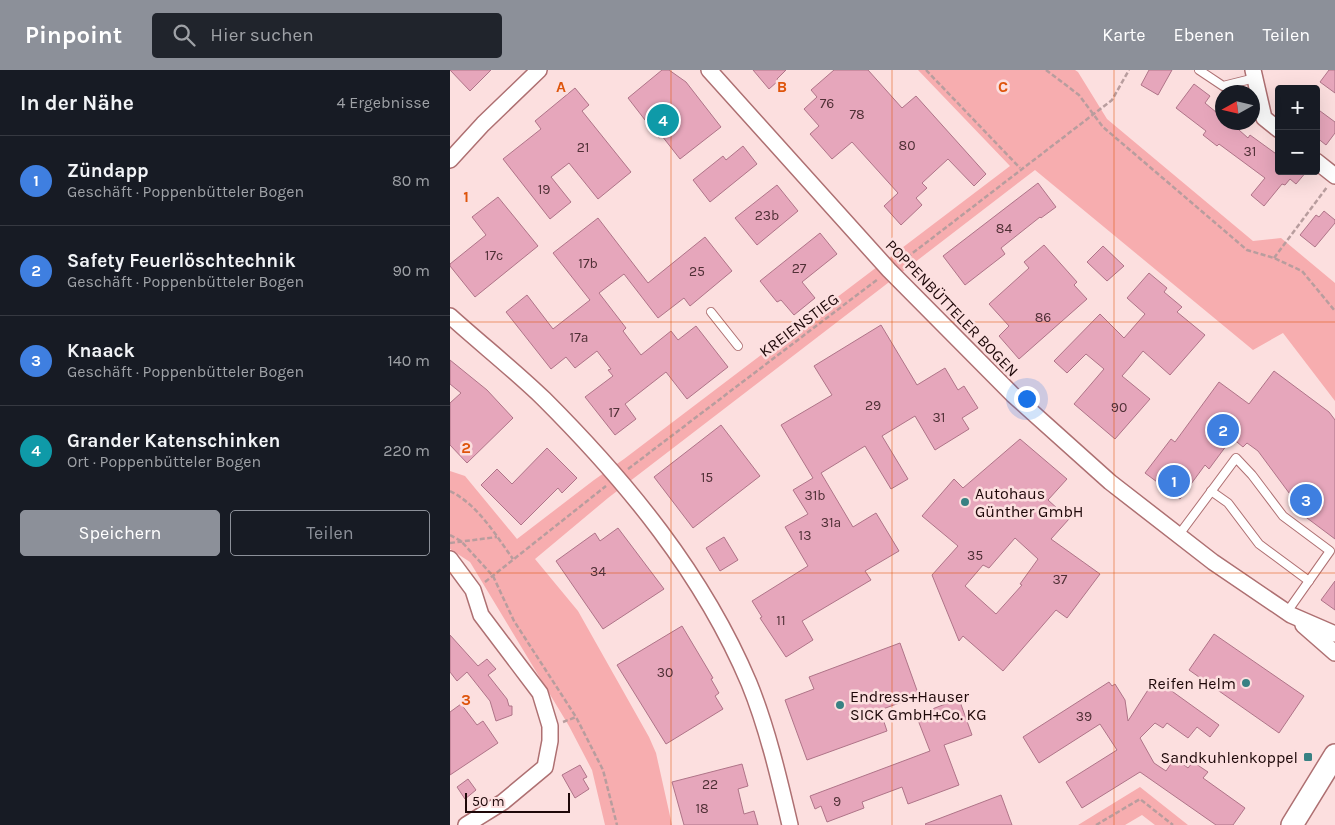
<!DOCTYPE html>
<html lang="de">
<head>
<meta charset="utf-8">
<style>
	:root { --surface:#171b24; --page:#20242c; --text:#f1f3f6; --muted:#9ea1a6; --line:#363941; --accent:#8c9099 }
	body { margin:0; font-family:Karla,sans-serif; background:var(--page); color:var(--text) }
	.controls { position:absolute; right:15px; top:15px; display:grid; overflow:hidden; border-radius:5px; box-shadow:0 5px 20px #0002 }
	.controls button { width:45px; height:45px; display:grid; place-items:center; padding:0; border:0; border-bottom:1px solid var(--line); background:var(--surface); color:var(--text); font:25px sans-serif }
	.compass { position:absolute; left:765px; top:15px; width:45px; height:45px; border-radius:50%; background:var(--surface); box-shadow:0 5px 20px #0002; rotate:262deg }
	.scale { position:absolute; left:15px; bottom:12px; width:105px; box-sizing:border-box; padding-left:5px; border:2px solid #1e0809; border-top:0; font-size:14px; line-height:18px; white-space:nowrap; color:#1e0809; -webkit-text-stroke:4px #fcdfdf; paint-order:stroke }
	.you { position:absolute; left:576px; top:328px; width:18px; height:18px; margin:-12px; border:4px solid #fff; border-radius:50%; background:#1a73e8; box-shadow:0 0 0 8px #1a73e833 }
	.badge { display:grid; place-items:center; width:32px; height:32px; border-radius:50%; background:var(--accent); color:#fff; font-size:16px; font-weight:700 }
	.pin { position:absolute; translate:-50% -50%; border:2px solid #fff; box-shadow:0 1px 5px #0006 }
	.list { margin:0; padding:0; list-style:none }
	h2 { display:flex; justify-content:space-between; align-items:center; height:65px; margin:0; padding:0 20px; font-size:21px }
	h2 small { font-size:16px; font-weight:400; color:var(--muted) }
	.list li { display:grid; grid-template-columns:32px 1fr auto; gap:15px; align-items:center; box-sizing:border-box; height:90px; padding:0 20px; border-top:1px solid var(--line) }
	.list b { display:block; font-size:19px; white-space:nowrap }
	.list p { margin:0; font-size:16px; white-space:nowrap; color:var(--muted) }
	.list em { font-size:16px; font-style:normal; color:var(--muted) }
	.actions { display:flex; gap:10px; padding:15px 20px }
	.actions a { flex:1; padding:11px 0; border:1px solid var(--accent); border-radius:5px; text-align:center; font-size:18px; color:var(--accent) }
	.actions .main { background:var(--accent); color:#fff }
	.icon { flex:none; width:28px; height:28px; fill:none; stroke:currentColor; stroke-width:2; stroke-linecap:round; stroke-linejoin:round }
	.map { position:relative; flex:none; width:885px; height:755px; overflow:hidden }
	header { display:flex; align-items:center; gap:30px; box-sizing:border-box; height:70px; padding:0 25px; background:var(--accent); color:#fff }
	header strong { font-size:24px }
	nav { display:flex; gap:28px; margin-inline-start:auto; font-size:18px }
	.search { width:350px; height:45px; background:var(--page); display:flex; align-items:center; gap:12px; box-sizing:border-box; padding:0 18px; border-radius:5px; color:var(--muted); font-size:19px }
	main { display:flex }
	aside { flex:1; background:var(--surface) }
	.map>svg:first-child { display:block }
	.green { fill:#f7adaf }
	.building { fill:#e6a6bb; stroke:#af7488; fill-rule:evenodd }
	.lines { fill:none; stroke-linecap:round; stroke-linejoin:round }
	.service-casing { stroke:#ae7072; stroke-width:10 }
	.minor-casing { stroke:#ae7072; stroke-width:18 }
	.secondary-casing { stroke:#ae7072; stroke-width:24 }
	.path { stroke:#b89d9e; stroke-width:2.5; stroke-dasharray:5 2.5; stroke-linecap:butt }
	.service { stroke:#fff; stroke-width:8 }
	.minor { stroke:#fff; stroke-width:15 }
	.secondary { stroke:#fff; stroke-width:21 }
	.grid { fill:none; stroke:#de550c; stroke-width:1; stroke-opacity:0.55 }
	.poi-dot { fill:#388183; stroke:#fcdfdf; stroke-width:2 }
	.labels { text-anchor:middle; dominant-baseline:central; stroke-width:5; stroke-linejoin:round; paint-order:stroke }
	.number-label { font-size:14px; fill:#503036 }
	.street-label { font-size:16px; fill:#1e0809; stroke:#fcdfdf }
	.poi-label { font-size:16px; fill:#1e0809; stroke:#fcdfdf; text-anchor:start }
	.grid-label { font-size:16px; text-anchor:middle; font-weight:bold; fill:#de550c; stroke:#fcdfdf; stroke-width:5; stroke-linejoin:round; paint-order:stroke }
</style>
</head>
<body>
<header>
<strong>Pinpoint</strong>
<div class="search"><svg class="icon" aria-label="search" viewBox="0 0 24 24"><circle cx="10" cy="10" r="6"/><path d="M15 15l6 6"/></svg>Hier suchen</div>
<nav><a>Karte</a><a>Ebenen</a><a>Teilen</a></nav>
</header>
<main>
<aside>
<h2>In der Nähe<small>4 Ergebnisse</small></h2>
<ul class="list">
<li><span class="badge" style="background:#3f7fe0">1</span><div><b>Zündapp</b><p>Geschäft · Poppenbütteler Bogen</p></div><em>80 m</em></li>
<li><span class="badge" style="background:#3f7fe0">2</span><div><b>Safety Feuerlöschtechnik</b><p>Geschäft · Poppenbütteler Bogen</p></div><em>90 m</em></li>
<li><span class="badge" style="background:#3f7fe0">3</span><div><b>Knaack</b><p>Geschäft · Poppenbütteler Bogen</p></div><em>140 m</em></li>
<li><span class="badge" style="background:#0f9aa8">4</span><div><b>Grander Katenschinken</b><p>Ort · Poppenbütteler Bogen</p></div><em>220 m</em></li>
</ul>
<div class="actions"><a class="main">Speichern</a><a>Teilen</a></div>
</aside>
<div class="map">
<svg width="885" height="755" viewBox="0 0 885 755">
	<rect width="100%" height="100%" fill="#fcdfdf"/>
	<!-- green -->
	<g class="green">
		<path d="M468 0H625L628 2 657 49 803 171 831 168 885 213V331L833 263 803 280 585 100 158 428 85 489 128 541 199 667 206 683 222 755H155L142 700 119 656 20 492 0 479V401L15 406 67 469 144 410 174 389 560 96Z"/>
		<path d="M690 717 738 755H705L692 745 675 755H628Z"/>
	</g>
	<!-- building -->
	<g class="building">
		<path d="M0 0H41L20 21Z"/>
		<path d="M212 0H219L236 12 271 57 230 89 212 66 209 68 178 28Z"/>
		<path d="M303 0H336L327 9 328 11 319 19Z"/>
		<path d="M384 0H418L452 38 466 26 536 104 524 116 498 89 472 113 477 118 466 128 472 135 451 155 434 136 448 123 402 72 382 89 360 64 369 56 354 39 367 27 361 20Z"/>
		<path d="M699 0H722L708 25 691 15Z"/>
		<path d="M879 0H885V23L870 12Z"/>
		<path d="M744 14 760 26 755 33 772 47V52H780L798 68 800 65 829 86V101H857L846 114 840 109 835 115 832 114 814 136 801 125 815 108 769 74 767 76 753 65 756 61 726 38Z"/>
		<path d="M125 18 139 35 132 41 181 102 148 129 119 93 101 107 121 132 100 149 53 89 91 59 85 51Z"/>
		<path d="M866 38 885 52V63L876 75 866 67Z"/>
		<path d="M293 76 307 94 260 132 243 110 273 86 276 90Z"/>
		<path d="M588 113 606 137 591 148 590 147 551 178 555 184 515 215 493 186Z"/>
		<path d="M327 115 348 141 307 175 285 148Z"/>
		<path d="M48 127 88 176 25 227 0 196V194L36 165 22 147Z"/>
		<path d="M874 141 885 150V153L865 177 850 165 866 145 869 147Z"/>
		<path d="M148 148 198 213 255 167 282 201 240 236 234 228 208 248 174 204 149 223 176 258 173 261 191 285 221 261 228 270 246 256 278 297 237 329 216 302 175 334 186 349 165 365 135 327 163 306 158 300 161 299 147 281 125 298 116 287 101 299 56 242 77 225 103 259 140 230 103 183Z"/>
		<path d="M370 163 387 184 352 212 365 228 344 245 331 230 327 232 310 211Z"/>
		<path d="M594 175 627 212 624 215 637 229 569 289 549 266 559 256 539 234 579 198 574 192Z"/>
		<path d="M653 176 674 196 657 211 637 192Z"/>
		<path d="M699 203 717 218 714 222 732 237 727 242 755 265 720 305 693 281 680 297 672 306 700 329 665 369 624 334 654 299 636 284 617 303 604 291 650 244 674 268 695 244 677 228Z"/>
		<path d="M431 255 467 315 495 298 508 320 514 316 528 338 512 348 519 359 485 380 465 346 432 366 458 409 441 419 415 376 371 403 403 457 426 443 449 481 415 501 421 510 352 551 363 570 336 587 310 548 312 547 302 531 358 496 335 457 358 444 343 420 363 408 331 355 382 325 364 296Z"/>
		<path d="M0 290 37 320 63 348 17 393 0 375V333L11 323 0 314Z"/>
		<path d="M824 301 879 342 885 350V469L845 439 848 435 808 381 797 373 793 377 782 368 759 399 755 395 730 429 695 403 721 369 725 372 769 312 799 334Z"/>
		<path d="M271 355 310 406 243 458 204 407Z"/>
		<path d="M570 369 617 409 598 430 619 449 601 469 650 504 617 548 606 540 553 601 513 566 509 571 482 505 508 476 472 446 504 409 513 418ZM565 468 588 489 570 514 572 515 546 544 515 516 533 495 539 498Z"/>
		<path d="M97 378 127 408 112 423 108 418 71 455 31 415 47 399 62 414Z"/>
		<path d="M168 458 214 519 153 559 106 491 145 463 150 471Z"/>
		<path d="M274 467 288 490 270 501 256 478Z"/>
		<path d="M885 511V540L871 530Z"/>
		<path d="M232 556 263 608 261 609 269 623 265 626 273 639 216 674 167 595Z"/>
		<path d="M764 564 854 626 829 663 739 600Z"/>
		<path d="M0 565 28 596 37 589 46 599 38 605 57 629 59 636H62V645L46 651 40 631 17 602 7 611 0 602Z"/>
		<path d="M450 573 469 626 430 640 437 661 357 690 335 630 364 619 359 607Z"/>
		<path d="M705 609 769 655 760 667 747 657 738 668 717 653 713 658 705 653 690 668 704 693 716 701 725 688 738 698 743 692 758 702 753 708 795 738 783 755H766L690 702 632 738 616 712 667 680 650 654 589 693 573 667 659 612 662 616 665 614 675 630 678 651Z"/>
		<path d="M509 629 522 665 494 675 509 715 458 734 452 717 412 732 414 738 377 752 371 736 365 739 360 726 480 681 466 645Z"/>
		<path d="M11 634 27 655 33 651 48 673 0 705V642Z"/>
		<path d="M292 694 298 716 288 719 294 744 304 741 308 755H234L222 712Z"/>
		<path d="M130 695 137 707 133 709 139 719 125 728 112 705Z"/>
		<path d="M18 709 26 720 15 729 7 717Z"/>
		<path d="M551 725 562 755H476L475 754Z"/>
	</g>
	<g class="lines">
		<!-- service casing -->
		<g class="service-casing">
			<g id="service">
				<path d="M749 0 773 16 805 8"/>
				<path d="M261 242 288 276"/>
				<path d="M761 421 778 433 809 474 859 511"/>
				<path d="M728 466 786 388 802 405 833 446 880 481 837 542"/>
			</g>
		</g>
		<!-- minor casing -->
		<g class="minor-casing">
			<g id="minor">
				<path d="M259 0 439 200 563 325 660 412 763 492 841 545 885 564"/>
				<path d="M803 0 814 48 829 60"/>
				<path d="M0 90 33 54 89 0"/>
				<path d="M866 91 885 106"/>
				<path d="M0 246C31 274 64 300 94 329 177 412 253 504 299 613 317 657 329 708 340 755"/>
				<path d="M0 489 23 520 31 545 90 623 100 656V671L95 697 53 732 16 755"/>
				<path d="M853 555 885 583"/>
			</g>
		</g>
		<!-- secondary casing -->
		<g class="secondary-casing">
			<path id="secondary" d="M842 755 885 685"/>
		</g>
		<!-- path -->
		<g class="path">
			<path d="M476 0 570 98"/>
			<path d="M596 0 629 25 653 57 797 180 824 188 852 201 885 241"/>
			<path d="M824 188 877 117"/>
			<path d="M451 192 662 30 679 0"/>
			<path d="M178 399 428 209"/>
			<path d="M0 421C28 435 45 464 63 489"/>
			<path d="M0 465 11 471 43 506 64 551 126 647 153 700 167 755"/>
			<path d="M0 473 47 467"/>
			<path d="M35 512 156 416"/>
			<path d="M113 652 126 647"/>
			<path d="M646 755 690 729 723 755"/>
		</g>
		<!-- service -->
		<use href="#service" class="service"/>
		<!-- minor -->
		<use href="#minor" class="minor"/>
		<!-- secondary -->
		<use href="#secondary" class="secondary"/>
	</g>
	<!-- grid -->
	<path class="grid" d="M221 0V755M442 0V755M664 0V755M0 252H885M0 503H885"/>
	<!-- markers -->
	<g class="poi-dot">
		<circle cx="515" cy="432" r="5"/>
		<circle cx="796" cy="613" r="5"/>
		<circle cx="390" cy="635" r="5"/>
		<rect x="853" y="682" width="10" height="10" rx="2.5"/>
	</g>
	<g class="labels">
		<!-- number labels -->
		<g class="number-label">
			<text x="377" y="33">76</text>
			<text x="407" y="44">78</text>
			<text x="457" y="75">80</text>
			<text x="133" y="77">21</text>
			<text x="800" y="81">31</text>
			<text x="94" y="119">19</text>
			<text x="317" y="145">23b</text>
			<text x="554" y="158">84</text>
			<text x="44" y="185">17c</text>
			<text x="138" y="193">17b</text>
			<text x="349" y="198">27</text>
			<text x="247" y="201">25</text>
			<text x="593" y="247">86</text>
			<text x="129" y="267">17a</text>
			<text x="423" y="335">29</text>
			<text x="669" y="337">90</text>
			<text x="164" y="342">17</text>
			<text x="489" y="347">31</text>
			<text x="257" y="407">15</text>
			<text x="365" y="425">31b</text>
			<text x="381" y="452">31a</text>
			<text x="355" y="465">13</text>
			<text x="525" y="485">35</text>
			<text x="148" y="501">34</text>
			<text x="610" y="509">37</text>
			<text x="331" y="550">11</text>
			<text x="215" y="602">30</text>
			<text x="634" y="646">39</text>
			<text x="260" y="714">22</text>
			<text x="387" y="731">9</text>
			<text x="252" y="738">18</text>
		</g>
		<!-- street labels -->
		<g class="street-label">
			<text transform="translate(502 238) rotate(46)">POPPENBÜTTELER BOGEN</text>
			<text transform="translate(349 255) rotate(-37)">KREIENSTIEG</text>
		</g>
		<!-- poi labels -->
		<g class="poi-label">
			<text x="525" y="423">Autohaus<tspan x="525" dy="18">Günther GmbH</tspan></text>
			<text x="786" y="613" text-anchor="end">Reifen Helm</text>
			<text x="400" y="626">Endress+Hauser<tspan x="400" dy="18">SICK GmbH+Co. KG</tspan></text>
			<text x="848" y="687" text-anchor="end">Sandkuhlenkoppel</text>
		</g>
	</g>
	<g class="grid-label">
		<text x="111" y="22">A</text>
		<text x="332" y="22">B</text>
		<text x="553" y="22">C</text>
		<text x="16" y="132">1</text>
		<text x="16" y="383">2</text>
		<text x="16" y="635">3</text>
	</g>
</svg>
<div class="controls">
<button>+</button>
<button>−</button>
</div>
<svg class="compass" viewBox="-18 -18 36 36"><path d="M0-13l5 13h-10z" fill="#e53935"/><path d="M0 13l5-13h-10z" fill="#9ea1a6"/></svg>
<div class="scale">50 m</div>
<div class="you"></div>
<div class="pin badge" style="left:724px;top:411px;background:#3f7fe0">1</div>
<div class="pin badge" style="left:773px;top:360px;background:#3f7fe0">2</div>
<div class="pin badge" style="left:856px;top:430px;background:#3f7fe0">3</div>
<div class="pin badge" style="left:213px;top:50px;background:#0f9aa8">4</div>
</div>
</main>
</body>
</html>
